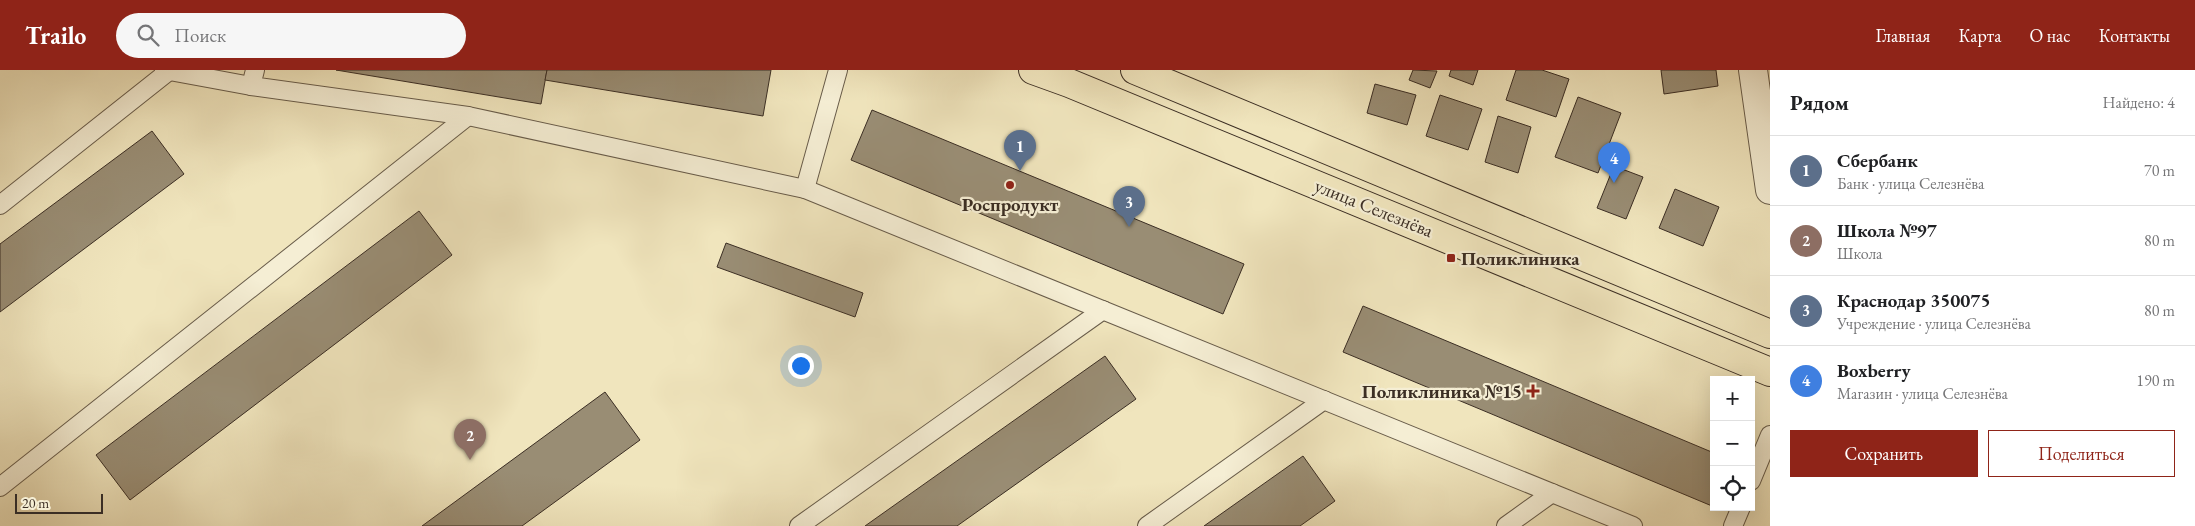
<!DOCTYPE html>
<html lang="ru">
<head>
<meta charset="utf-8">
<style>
	:root { --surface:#fff; --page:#f6f6f6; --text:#202124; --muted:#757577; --line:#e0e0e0; --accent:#8f2418 }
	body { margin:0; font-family:"EB Garamond",serif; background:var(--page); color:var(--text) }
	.controls { position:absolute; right:15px; bottom:15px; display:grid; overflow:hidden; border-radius:0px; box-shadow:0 5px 20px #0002 }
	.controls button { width:45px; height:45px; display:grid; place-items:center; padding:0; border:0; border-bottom:1px solid var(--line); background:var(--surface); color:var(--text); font:25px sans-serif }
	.scale { position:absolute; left:15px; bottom:12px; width:88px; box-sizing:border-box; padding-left:5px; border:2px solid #3b2e24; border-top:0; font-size:14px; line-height:18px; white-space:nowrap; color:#3b2e24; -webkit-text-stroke:4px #f5eed4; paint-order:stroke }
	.you { position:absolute; left:800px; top:295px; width:18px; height:18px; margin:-12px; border:4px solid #fff; border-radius:50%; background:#1a73e8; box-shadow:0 0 0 8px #1a73e833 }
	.badge { display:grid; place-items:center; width:32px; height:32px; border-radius:50%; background:var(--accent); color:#fff; font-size:16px; font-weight:700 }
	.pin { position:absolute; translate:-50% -41px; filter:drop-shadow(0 1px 2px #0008) }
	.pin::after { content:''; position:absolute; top:26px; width:18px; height:15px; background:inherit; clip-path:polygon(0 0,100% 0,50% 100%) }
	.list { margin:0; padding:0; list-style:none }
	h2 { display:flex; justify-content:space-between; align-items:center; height:65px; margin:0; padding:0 20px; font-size:21px }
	h2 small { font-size:16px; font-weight:400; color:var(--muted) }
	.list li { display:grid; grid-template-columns:32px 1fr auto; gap:15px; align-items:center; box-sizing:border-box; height:70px; padding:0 20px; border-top:1px solid var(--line) }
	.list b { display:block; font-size:19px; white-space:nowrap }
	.list p { margin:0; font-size:16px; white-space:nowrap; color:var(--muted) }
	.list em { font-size:16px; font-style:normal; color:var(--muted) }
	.actions { display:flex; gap:10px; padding:15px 20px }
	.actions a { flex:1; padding:11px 0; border:1px solid var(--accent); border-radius:0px; text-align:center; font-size:18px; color:var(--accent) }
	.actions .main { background:var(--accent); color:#fff }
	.icon { flex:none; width:28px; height:28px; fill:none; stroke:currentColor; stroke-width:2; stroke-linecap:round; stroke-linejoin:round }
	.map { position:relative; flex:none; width:1770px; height:456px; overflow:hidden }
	header { display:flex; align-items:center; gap:30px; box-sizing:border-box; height:70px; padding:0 25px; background:var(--accent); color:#fff }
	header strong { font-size:24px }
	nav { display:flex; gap:28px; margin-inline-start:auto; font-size:18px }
	.search { width:350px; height:45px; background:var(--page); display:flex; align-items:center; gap:12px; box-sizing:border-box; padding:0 18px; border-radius:28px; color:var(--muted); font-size:19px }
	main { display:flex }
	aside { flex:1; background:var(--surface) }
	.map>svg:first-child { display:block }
	.building { fill:#998d74; stroke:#3b2e24 }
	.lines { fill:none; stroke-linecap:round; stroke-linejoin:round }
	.lane-casing { stroke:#685c4a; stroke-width:20 }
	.street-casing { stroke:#685c4a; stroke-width:30 }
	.primary-casing { stroke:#3b2e24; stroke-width:30 }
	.lane { stroke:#f5eed4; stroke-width:18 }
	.street { stroke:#f5eed4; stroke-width:28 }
	.primary { stroke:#f0e5bd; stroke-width:28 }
	.poi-dot { fill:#8f2418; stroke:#f5eed4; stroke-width:2 }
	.labels { text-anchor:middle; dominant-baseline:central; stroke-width:4.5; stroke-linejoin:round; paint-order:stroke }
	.poi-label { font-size:19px; font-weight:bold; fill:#3b2e24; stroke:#f5eed4 }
	.street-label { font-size:19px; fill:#3b2e24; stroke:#f5eed4 }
</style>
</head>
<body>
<header>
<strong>Trailo</strong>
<div class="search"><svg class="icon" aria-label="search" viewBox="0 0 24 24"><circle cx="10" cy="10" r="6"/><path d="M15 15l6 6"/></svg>Поиск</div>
<nav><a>Главная</a><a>Карта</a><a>О нас</a><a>Контакты</a></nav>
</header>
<main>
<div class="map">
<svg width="1770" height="456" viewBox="0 0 1770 456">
	<rect width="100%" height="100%" fill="#f0e5bd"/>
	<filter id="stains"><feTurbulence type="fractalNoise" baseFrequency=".004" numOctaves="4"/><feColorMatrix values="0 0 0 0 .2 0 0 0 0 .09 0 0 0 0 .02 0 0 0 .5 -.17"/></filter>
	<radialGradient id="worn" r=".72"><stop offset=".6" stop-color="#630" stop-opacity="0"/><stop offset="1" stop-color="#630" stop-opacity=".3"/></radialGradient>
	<!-- building -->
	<g class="building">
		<path d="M336 0H547L541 34Z"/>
		<path d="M547 0H771L763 46 545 10Z"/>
		<path d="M1413 0 1437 1 1430 18 1409 10Z"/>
		<path d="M1451 0H1478L1473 15 1449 6Z"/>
		<path d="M1516 0H1542L1569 9 1556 47 1506 30Z"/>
		<path d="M1661 0H1716L1718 16 1664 24Z"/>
		<path d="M1375 14 1416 25 1407 55 1367 43Z"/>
		<path d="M1440 25 1482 39 1468 80 1426 66Z"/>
		<path d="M1578 27 1621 43 1598 103 1555 87Z"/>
		<path d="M872 40 1244 194 1223 244 851 90Z"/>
		<path d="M1498 46 1531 57 1518 103 1485 92Z"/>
		<path d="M152 61 184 104 0 242V174Z"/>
		<path d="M1614 96 1643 107 1626 149 1597 138Z"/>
		<path d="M1675 119 1719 137 1703 176 1659 158Z"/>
		<path d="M419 141 452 185 130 430 96 385Z"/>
		<path d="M726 173 863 223 855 247 717 197Z"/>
		<path d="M1363 236 1714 383V431L1712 436 1343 282Z"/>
		<path d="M1105 286 1136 329 957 456H865Z"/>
		<path d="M605 322 640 370 522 456H422Z"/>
		<path d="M1303 386 1335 431 1300 456H1204Z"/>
	</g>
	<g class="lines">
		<!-- lane casing -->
		<g class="lane-casing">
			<g id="lane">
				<path d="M164 0 251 16"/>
				<path d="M255 0 251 16 468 46 805 119 1633 456"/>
				<path d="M805 119 838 0"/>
				<path d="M0 135 169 1"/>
				<path d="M1751 411 1770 365"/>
				<path d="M0 417 468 46"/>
				<path d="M799 456 1103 240"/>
				<path d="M1147 456 1324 330"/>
				<path d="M1506 456 1552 423"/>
				<path d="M1733 456 1741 437"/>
			</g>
		</g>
		<!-- street casing -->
		<g class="street-casing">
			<path id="street" d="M1753 0 1770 120"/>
		</g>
		<!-- primary casing -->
		<g class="primary-casing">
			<g id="primary">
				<path d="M1033 0 1069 13 1770 302"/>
				<path d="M1135 0 1770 264"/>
			</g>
		</g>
		<!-- lane -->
		<use href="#lane" class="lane"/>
		<!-- street -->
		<use href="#street" class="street"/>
		<!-- primary -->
		<use href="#primary" class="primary"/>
	</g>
	<!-- markers -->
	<g class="poi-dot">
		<circle cx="1010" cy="115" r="5"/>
		<rect x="1446" y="183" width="10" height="10" rx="2.5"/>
		<path d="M1530.5 313.5h5v5h5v5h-5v5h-5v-5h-5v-5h5z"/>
	</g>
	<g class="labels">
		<!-- poi labels -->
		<g class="poi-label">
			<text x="1010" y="134">Роспродукт</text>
			<text x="1461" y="188" text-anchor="start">Поликлиника</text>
			<text x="1522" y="321" text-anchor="end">Поликлиника №15</text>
		</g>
		<!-- street labels -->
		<g class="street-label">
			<text transform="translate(1374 138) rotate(22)">улица Селезнёва</text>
		</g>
	</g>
	<rect width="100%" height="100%" filter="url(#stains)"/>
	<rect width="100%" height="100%" fill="url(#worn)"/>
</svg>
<div class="controls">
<button>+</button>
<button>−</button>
<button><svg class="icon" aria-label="locate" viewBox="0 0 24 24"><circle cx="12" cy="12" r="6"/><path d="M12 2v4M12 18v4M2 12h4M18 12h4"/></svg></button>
</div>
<div class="scale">20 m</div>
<div class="you"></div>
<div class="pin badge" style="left:1020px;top:101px;background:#5c6f8a">1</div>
<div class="pin badge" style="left:470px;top:390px;background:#8d6e63">2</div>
<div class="pin badge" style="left:1129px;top:157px;background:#5c6f8a">3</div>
<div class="pin badge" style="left:1614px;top:113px;background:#3f7fe0">4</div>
</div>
<aside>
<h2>Рядом<small>Найдено: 4</small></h2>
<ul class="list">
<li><span class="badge" style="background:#5c6f8a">1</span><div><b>Сбербанк</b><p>Банк · улица Селезнёва</p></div><em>70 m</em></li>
<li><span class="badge" style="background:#8d6e63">2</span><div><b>Школа №97</b><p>Школа</p></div><em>80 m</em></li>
<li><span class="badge" style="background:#5c6f8a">3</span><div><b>Краснодар 350075</b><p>Учреждение · улица Селезнёва</p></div><em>80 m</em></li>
<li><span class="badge" style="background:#3f7fe0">4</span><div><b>Boxberry</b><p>Магазин · улица Селезнёва</p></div><em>190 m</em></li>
</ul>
<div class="actions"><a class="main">Сохранить</a><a>Поделиться</a></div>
</aside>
</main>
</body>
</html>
